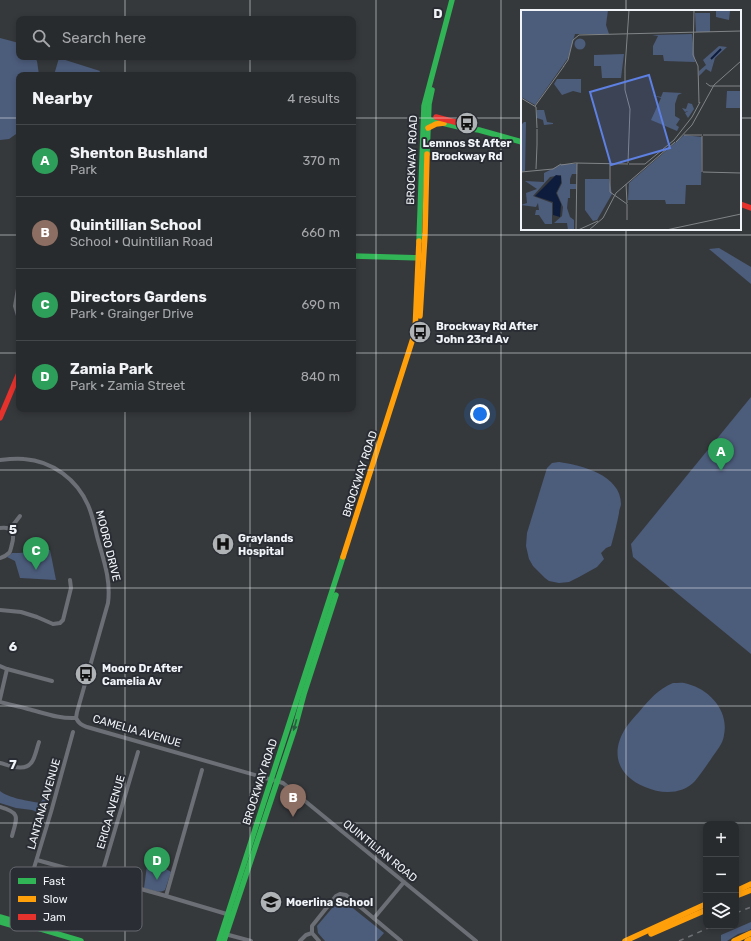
<!DOCTYPE html>
<html lang="en">
<head>
<meta charset="utf-8">
<style>
	:root { --surface:#282b2d; --page:#343739; --text:#f1f3f6; --muted:#a5a7aa; --line:#444749; --accent:#d6ab8b }
	body { margin:0; font-family:Rubik,sans-serif; background:var(--page); color:var(--text) }
	.controls { position:absolute; right:12px; bottom:12px; display:grid; overflow:hidden; border-radius:8px; box-shadow:0 2px 6px #0003 }
	.controls button { width:36px; height:36px; display:grid; place-items:center; padding:0; border:0; border-bottom:1px solid var(--line); background:var(--surface); color:var(--text); font:20px sans-serif }
	.you { position:absolute; left:480px; top:414px; width:14px; height:14px; margin:-10px; border:3px solid #fff; border-radius:50%; background:#1a73e8; box-shadow:0 0 0 6px #1a73e833 }
	.badge { display:grid; place-items:center; width:26px; height:26px; border-radius:50%; background:var(--accent); color:#fff; font-size:13px; font-weight:700 }
	.pin { position:absolute; translate:-50% -33px; filter:drop-shadow(0 1px 2px #0008) }
	.pin::after { content:''; position:absolute; top:21px; width:14px; height:12px; background:inherit; clip-path:polygon(0 0,100% 0,50% 100%) }
	.list { margin:0; padding:0; list-style:none }
	h2 { display:flex; justify-content:space-between; align-items:center; height:52px; margin:0; padding:0 16px; font-size:17px }
	h2 small { font-size:13px; font-weight:400; color:var(--muted) }
	.list li { display:grid; grid-template-columns:26px 1fr auto; gap:12px; align-items:center; box-sizing:border-box; height:72px; padding:0 16px; border-top:1px solid var(--line) }
	.list b { display:block; font-size:15px; white-space:nowrap }
	.list p { margin:0; font-size:13px; white-space:nowrap; color:var(--muted) }
	.list em { font-size:13px; font-style:normal; color:var(--muted) }
	.icon { flex:none; width:22px; height:22px; fill:none; stroke:currentColor; stroke-width:2; stroke-linecap:round; stroke-linejoin:round }
	.map { position:relative; flex:none; width:751px; height:941px; overflow:hidden }
	.search { position:absolute; background:var(--surface); box-shadow:0 2px 6px #0003; left:16px; top:16px; width:340px; height:44px; display:flex; align-items:center; gap:10px; box-sizing:border-box; padding:0 14px; border-radius:8px; color:var(--muted); font-size:15px }
	.panel { position:absolute; background:var(--surface); box-shadow:0 2px 6px #0003; left:16px; top:72px; width:340px; height:340px; border-radius:8px }
	.map>svg:first-child { display:block }
	.green { fill:#4c5c7b }
	.lines { fill:none; stroke-linecap:round; stroke-linejoin:round }
	.street { stroke:#6c6f75; stroke-width:4 }
	.fast { stroke:#30b455; stroke-width:5.5 }
	.slow { stroke:#ff9f0a; stroke-width:5.5 }
	.jam { stroke:#e5322d; stroke-width:5.5 }
	.rail { stroke:#6e7075; stroke-width:1.5; stroke-dasharray:5 5; stroke-linecap:butt }
	.oneway { fill:#2c5d40 }
	.grid { fill:none; stroke:#f1f4f8; stroke-width:1; stroke-opacity:0.55 }
	.labels { text-anchor:middle; dominant-baseline:central; stroke-width:4; stroke-linejoin:round; paint-order:stroke }
	.poi-label { font-size:11px; font-weight:bold; fill:#f1f4f8; stroke:#2a2e34; text-anchor:start }
	.street-label { font-size:11px; fill:#f1f4f8; stroke:#2a2e34 }
	.inset-river { fill:none; stroke:#0d1b3c; stroke-width:2 }
	.inset-road { fill:none; stroke:#818487; stroke-width:1 }
	.view { fill:#5d80e2; fill-opacity:0.15; stroke:#5d80e2; stroke-width:2 }
	.inset-edge { fill:none; stroke:#f1f4f8; stroke-width:2 }
	.key { fill:#2a2e34; stroke:#66696f; stroke-width:1 }
	.key-label { font-size:11px; fill:#f1f4f8 }
	.grid-label { font-size:13px; text-anchor:middle; font-weight:bold; fill:#f1f4f8; stroke:#2a2e34; stroke-width:4; stroke-linejoin:round; paint-order:stroke }
</style>
</head>
<body>
<div class="map">
<svg width="751" height="941" viewBox="0 0 751 941">
	<rect width="100%" height="100%" fill="#36393c"/>
	<!-- green -->
	<g class="green">
		<path d="M0 38 19 43V57H34L37 61 39 75H19V132L9 139 0 140Z"/>
		<path d="M59 58 100 71 98 75H54Z"/>
		<path d="M719 248 751 267V284L709 249Z"/>
		<path d="M751 397V654L633 557 631 544Z"/>
		<path d="M559 462C581 465 621 475 621 504 621 506 619 510 619 513 617 524 614 535 611 546L606 548 601 553 604 559 597 567 579 577 569 582 559 583 549 581 545 578 533 566 529 559 526 546 527 533 547 468 552 463Z"/>
		<path d="M50 550 56 580 20 578 15 561 7 557 12 553H19Z"/>
		<path d="M673 683C678 683 683 682 688 684 710 690 729 711 724 735 723 744 716 751 711 759 706 766 701 774 695 781 682 795 661 794 645 787 618 776 610 754 625 729 629 723 634 717 639 712 649 700 658 689 673 683Z"/>
		<path d="M0 791C8 798 29 801 40 803L46 795 49 796 44 815 32 810 16 808 0 803Z"/>
		<path d="M148 858 171 872 165 890C159 894 151 890 144 888Z"/>
		<path d="M341 900 344 901 384 933 377 941H325L318 933 317 926 338 901Z"/>
		<path d="M751 922V929L748 931 738 934 727 941H721V935Z"/>
	</g>
	<g class="lines">
		<!-- street -->
		<g class="street">
			<path d="M19 283 15 306 19 319"/>
			<path d="M0 460C8 459 16 458 24 459 53 461 77 480 88 505 93 516 95 529 98 540 104 561 111 581 108 603L77 712 76 718"/>
			<path d="M0 528C12 526 15 533 12 544 11 547 11 551 9 553 7 555 3 557 0 558"/>
			<path d="M10 529 20 516"/>
			<path d="M0 610 21 612 37 617 53 624 60 623 63 620 71 588 70 580"/>
			<path d="M0 666 7 669 52 681"/>
			<path d="M0 699 7 669"/>
			<path d="M0 702C9 705 19 706 28 709 44 713 59 719 76 718"/>
			<path d="M76 718C79 724 82 725 87 727L283 783 476 941"/>
			<path d="M0 763C9 765 24 772 31 763 35 759 37 747 39 742"/>
			<path d="M0 807C21 813 17 817 12 836"/>
			<path d="M37 860 166 896 230 915"/>
			<path d="M101 877 138 752"/>
			<path d="M166 896 202 770"/>
			<path d="M374 918 404 882"/>
			<path d="M17 924 51 812 73 732"/>
			<path d="M225 934 251 941"/>
			<path d="M300 941 306 935 312 933"/>
			<path d="M319 941 312 933V926L336 896 340 894 346 895 401 941"/>
		</g>
		<!-- fast -->
		<g class="fast">
			<path d="M425 120H430L459 127 479 130 522 142"/>
			<path d="M427 154 429 104 432 90"/>
			<path d="M419 241 424 106 452 0"/>
			<path d="M353 256 423 258"/>
			<path d="M0 917 81 941"/>
			<path d="M0 922 18 927"/>
			<path d="M219 941 343 557"/>
			<path d="M224 941 294 731 304 694 336 595"/>
		</g>
		<!-- slow -->
		<g class="slow">
			<path d="M428 128 436 124 444 123"/>
			<path d="M420 316 425 234 427 154"/>
			<path d="M343 557 415 332 419 241"/>
			<path d="M736 891 751 884"/>
			<path d="M736 896 751 890"/>
			<path d="M651 934 706 910"/>
			<path d="M625 941 706 904"/>
			<path d="M734 941 751 933"/>
			<path d="M747 941 751 939"/>
		</g>
		<!-- jam -->
		<g class="jam">
			<path d="M436 117 466 125"/>
			<path d="M740 204 751 208"/>
			<path d="M0 418 19 373"/>
		</g>
		<!-- rail -->
		<g class="rail">
			<path d="M736 913 751 907"/>
			<path d="M679 941 713 926"/>
		</g>
	</g>
	<!-- one-way arrows -->
	<defs><path id="oneway-solid" d="M-6-.8H1V-3.2L6.5 0L1 3.2V.8H-6Z"/></defs>
	<use class="oneway" href="#oneway-solid" transform="translate(295 725) rotate(106)"/>
	<!-- grid -->
	<path class="grid" d="M125 0V19M250 0V19M376 0V941M501 0V941M626 0V11M125 57V75M250 57V75M0 118H19M353 118H522M740 118H751M626 229V941M0 235H19M353 235H751M0 353H19M353 353H751M125 409V941M250 409V941M0 470H751M0 588H751M0 706H751M0 823H751"/>
	<!-- icons -->
	<defs>
		<g id="bus-disc" transform="scale(1.15)"><circle r="9.5" fill="#b0b3b6" stroke="#2a2e34"/><path d="M-5-6H5V4H4V6H2V4H-2V6H-4V4H-5ZM-3.5-4V0h7V-4ZM-3.5 1.2v1.5H-2V1.2ZM2 1.2v1.5H3.5V1.2Z" fill="#111"/></g>
		<g id="hospital-disc" transform="scale(1.15)"><circle r="9.5" fill="#b0b3b6" stroke="#2a2e34"/><path d="M-5-5h3v3.5h4V-5h3V5h-3V1.5h-4V5h-3Z" fill="#111"/></g>
		<g id="school-disc" transform="scale(1.15)"><circle r="9.5" fill="#b0b3b6" stroke="#2a2e34"/><path d="M0-5L7-2L0 1L-7-2ZM-4 1L0 2.5L4 1V4Q0 6-4 4Z" fill="#111"/></g>
	</defs>
	<g fill-rule="evenodd">
		<use href="#bus-disc" x="467" y="123"/>
		<use href="#bus-disc" x="420" y="332"/>
		<use href="#hospital-disc" x="223" y="544"/>
		<use href="#bus-disc" x="86" y="674"/>
		<use href="#school-disc" x="271" y="902"/>
	</g>
	<g class="labels">
		<!-- poi labels -->
		<g class="poi-label">
			<text x="467" y="143" text-anchor="middle">Lemnos St After<tspan x="467" dy="13">Brockway Rd</tspan></text>
			<text x="436" y="326">Brockway Rd After<tspan x="436" dy="13">John 23rd Av</tspan></text>
			<text x="238" y="538">Graylands<tspan x="238" dy="13">Hospital</tspan></text>
			<text x="102" y="668">Mooro Dr After<tspan x="102" dy="13">Camelia Av</tspan></text>
			<text x="286" y="902">Moerlina School</text>
		</g>
		<!-- street labels -->
		<g class="street-label">
			<text transform="translate(412 160) rotate(-88)">BROCKWAY ROAD</text>
			<text transform="translate(360 474) rotate(-72)">BROCKWAY ROAD</text>
			<text transform="translate(108 546) rotate(76)">MOORO DRIVE</text>
			<text transform="translate(137 731) rotate(16)">CAMELIA AVENUE</text>
			<text transform="translate(260 782) rotate(-72)">BROCKWAY ROAD</text>
			<text transform="translate(44 804) rotate(-74)">LANTANA AVENUE</text>
			<text transform="translate(111 812) rotate(-74)">ERICA AVENUE</text>
			<text transform="translate(380 851) rotate(39)">QUINTILIAN ROAD</text>
		</g>
	</g>
	<!-- overview -->
	<g transform="translate(521 10)">
		<rect width="220" height="220" fill="#36393c"/>
		<path d="M0 0H87L85 15 88 24H54L47 48 14 95 0 87ZM195 0 209 1 208 10 195 7ZM174 3H189V22H175ZM171 24 174 52 143 51 142 45H132V36L137 26 131 25ZM53.5 34a5.5 5.5 0 1 1 11 0a5.5 5.5 0 1 1-11 0ZM198 36 206 37 194 48 190 62 185 59 178 66V61L185 55 182 50ZM103 44 100 68H81L80 56H73V45ZM36 69H60V83L52 81 41 85 33 74ZM206 81H220V98H205ZM142 82 161 83 157 85 154 94V106L159 109 155 115 158 117 156 121 130 110 140 88 130 85 140 87ZM167 93 171 94 173 99 167 108 164 103 167 101 164 102 161 98 165 99ZM16 100H23L26 112 32 113V114L23 115 22 110 16 108ZM3 112H5L4 161 0 162V115ZM163 125 181 127 180 175H165L164 194H145L144 190H107L108 173ZM41 154H56V164H51L49 169V174H55V179H49V188H47L46 198 49 207 53 210V220H47L46 213H33L41 206 42 197 36 183 41 173 40 165 29 167 12 186 31 193V214H24L18 205H14L15 200H18L17 193 15 197 0 195 6 193 5 183 16 179 4 171 23 172V163ZM64 169H88L91 184 76 210 72 211 64 200Z" fill="#4c5c7b"/>
		<path d="M35 165 40 166V173L35 183 40 194 39 207 32 205V192L14 186Z" fill="#0d1b3c"/>
		<path class="inset-river" d="M190 49 200 39"/>
		<path class="inset-road" d="M173 0 172 45 177 56 178 93M42 57 47 50 52 30 58 25 220 21M185 73 189 76H220M0 88 15 97 16 118M14 96 43 56M163 125H181M182 125H220M153 130 171 107 179 92M155 132 171 115 193 75 220 51M16 135V119M54 153 107 154M89 153V182L106 194M107 153 109 99 104 80V58L108 0M108 154H124L153 130M40 155 54 153M15 159 16 135M0 162 32 159 40 154M181 162V126M182 162 220 163M105 174 106 193M106 210V194M55 220 56 153M57 220 77 211M68 220 82 208 95 183 154 132M145 220 220 204"/>
		<path class="view" d="M128 65 149 138 90 155 69 82Z"/>
		<rect width="220" height="220" class="inset-edge"/>
	</g>
	<!-- legend -->
	<rect x="10" y="867" width="132" height="64" rx="6" class="key"/>
	<rect x="18" y="878" width="18" height="6" fill="#30b455"/>
	<rect x="18" y="896" width="18" height="6" fill="#ff9f0a"/>
	<rect x="18" y="914" width="18" height="6" fill="#e5322d"/>
	<g class="key-label">
		<text x="43" y="885">Fast</text>
		<text x="43" y="903">Slow</text>
		<text x="43" y="921">Jam</text>
	</g>
	<g class="grid-label">
		<text x="438" y="18">D</text>
		<text x="13" y="534">5</text>
		<text x="13" y="651">6</text>
		<text x="13" y="769">7</text>
	</g>
</svg>
<div class="controls">
<button>+</button>
<button>−</button>
<button><svg class="icon" aria-label="layers" viewBox="0 0 24 24"><path d="M12 4l9 5-9 5-9-5zM3 14l9 5 9-5"/></svg></button>
</div>
<div class="you"></div>
<div class="pin badge" style="left:721px;top:471px;background:#2e9e5b">A</div>
<div class="pin badge" style="left:293px;top:817px;background:#8d6e63">B</div>
<div class="pin badge" style="left:36px;top:570px;background:#2e9e5b">C</div>
<div class="pin badge" style="left:157px;top:880px;background:#2e9e5b">D</div>
<div class="search"><svg class="icon" aria-label="search" viewBox="0 0 24 24"><circle cx="10" cy="10" r="6"/><path d="M15 15l6 6"/></svg>Search here</div>
<section class="panel">
<h2>Nearby<small>4 results</small></h2>
<ul class="list">
<li><span class="badge" style="background:#2e9e5b">A</span><div><b>Shenton Bushland</b><p>Park</p></div><em>370 m</em></li>
<li><span class="badge" style="background:#8d6e63">B</span><div><b>Quintillian School</b><p>School · Quintilian Road</p></div><em>660 m</em></li>
<li><span class="badge" style="background:#2e9e5b">C</span><div><b>Directors Gardens</b><p>Park · Grainger Drive</p></div><em>690 m</em></li>
<li><span class="badge" style="background:#2e9e5b">D</span><div><b>Zamia Park</b><p>Park · Zamia Street</p></div><em>840 m</em></li>
</ul>
</section>
</div>
</body>
</html>
